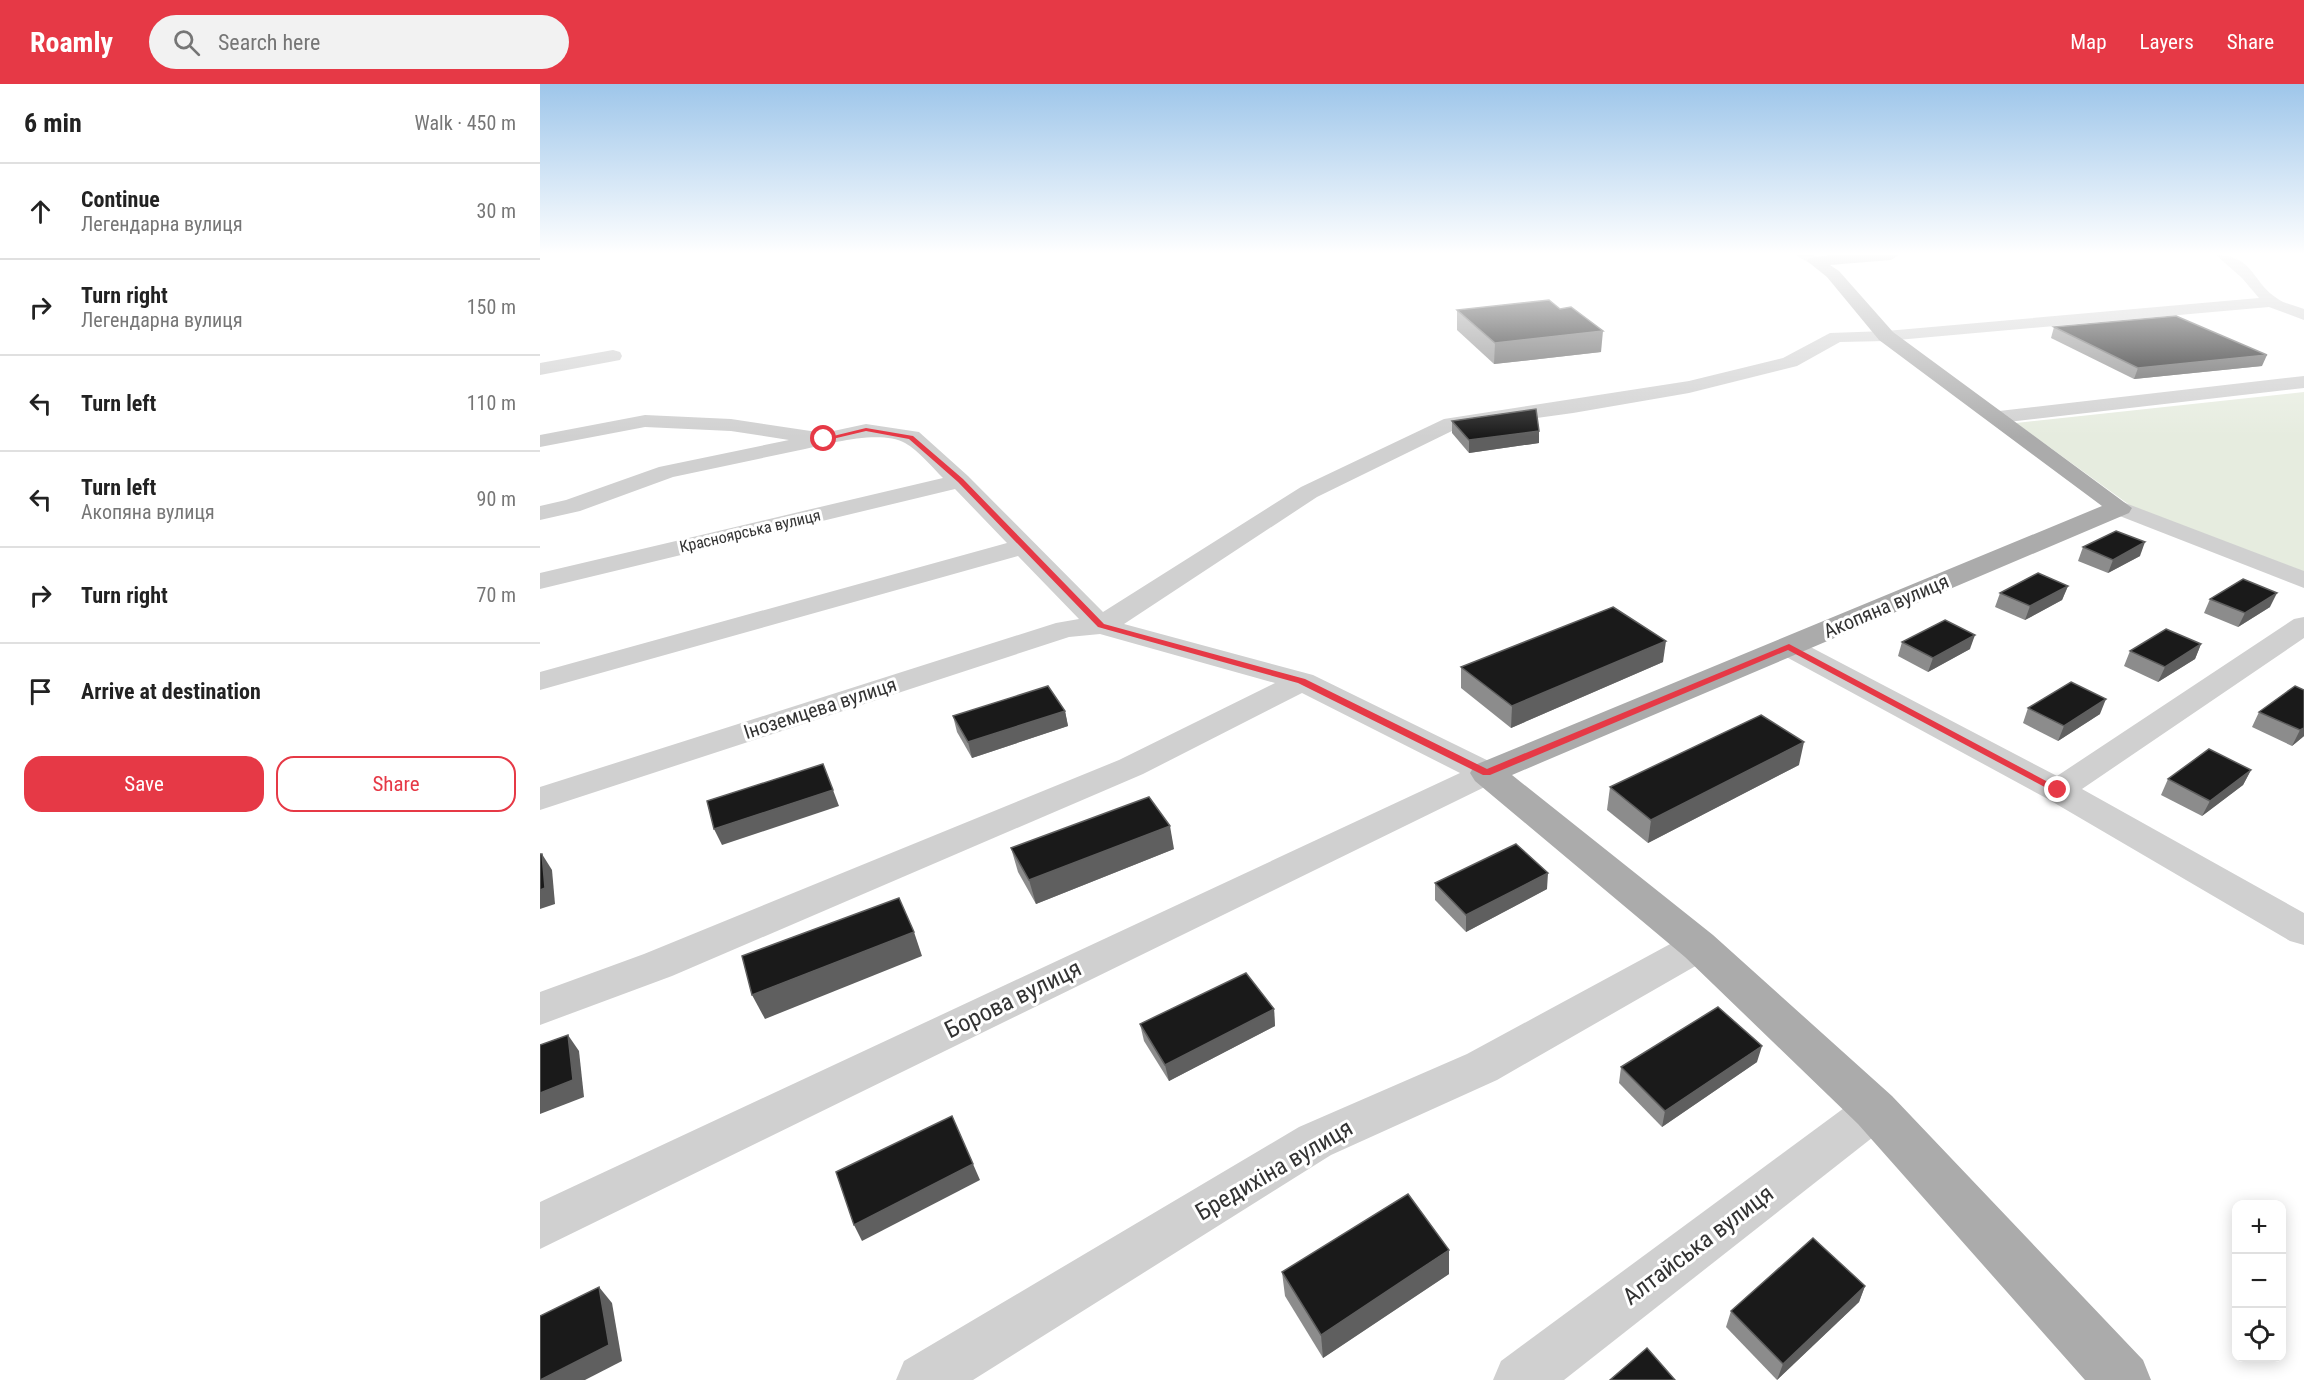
<!DOCTYPE html>
<html lang="en">
<head>
<meta charset="utf-8">
<style>
	:root { --surface:#fff; --page:#f2f2f2; --text:#222; --muted:#767676; --line:#e0e0e0; --accent:#e63946 }
	body { margin:0; font-family:"Roboto Condensed",sans-serif; background:var(--page); color:var(--text) }
	.controls { position:absolute; right:18px; bottom:18px; display:grid; overflow:hidden; border-radius:12px; box-shadow:0 3px 15px #0003 }
	.controls button { width:54px; height:54px; display:grid; place-items:center; padding:0; border:0; border-bottom:2px solid var(--line); background:var(--surface); color:var(--text); font:30px sans-serif }
	.stop { position:absolute; width:18px; height:18px; margin:-14px; border:4px solid #e63946; border-radius:50%; background:#fff }
	.stop.end { background:#e63946; border-color:#fff; box-shadow:0 2px 6px #0008 }
	.list { margin:0; padding:0; list-style:none }
	h2 { display:flex; justify-content:space-between; align-items:center; height:78px; margin:0; padding:0 24px; font-size:26px }
	h2 small { font-size:20px; font-weight:400; color:var(--muted) }
	.list li { display:grid; grid-template-columns:39px 1fr auto; gap:18px; align-items:center; box-sizing:border-box; height:96px; padding:0 24px; border-top:2px solid var(--line) }
	.list b { display:block; font-size:22px; white-space:nowrap }
	.list p { margin:0; font-size:20px; white-space:nowrap; color:var(--muted) }
	.list em { font-size:20px; font-style:normal; color:var(--muted) }
	.actions { display:flex; gap:12px; padding:18px 24px }
	.actions a { flex:1; padding:14px 0; border:2px solid var(--accent); border-radius:18px; text-align:center; font-size:21px; color:var(--accent) }
	.actions .main { background:var(--accent); color:#fff }
	.icon { flex:none; width:33px; height:33px; fill:none; stroke:currentColor; stroke-width:2; stroke-linecap:round; stroke-linejoin:round }
	.map { position:relative; flex:none; width:1764px; height:1296px; overflow:hidden }
	header { display:flex; align-items:center; gap:36px; box-sizing:border-box; height:84px; padding:0 30px; background:var(--accent); color:#fff }
	header strong { font-size:28px }
	nav { display:flex; gap:33px; margin-inline-start:auto; font-size:21px }
	.search { width:420px; height:54px; background:var(--page); display:flex; align-items:center; gap:15px; box-sizing:border-box; padding:0 21px; border-radius:33px; color:var(--muted); font-size:22px }
	main { display:flex }
	aside { flex:1; background:var(--surface) }
	.map>svg:first-child { display:block }
	.green { fill:#e6ecdf }
	.lines { fill:none; stroke-linecap:round; stroke-linejoin:round }
	.minor { fill:#d0d0d0; fill-rule:evenodd }
	.major { fill:#ababab; fill-rule:evenodd }
	.wall { fill:#8c8c8c }
	.shaded-wall { fill:#5f5f5f }
	.building { fill:#1a1a1a; stroke:#5f5f5f; stroke-width:1.5 }
	.route { fill:#e63946 }
	.labels { text-anchor:middle; dominant-baseline:central; stroke-width:6; stroke-linejoin:round; paint-order:stroke }
	.far-street-label { font-size:16px; fill:#333; stroke:#fff }
	.street-label { font-size:20px; fill:#333; stroke:#fff }
	.near-street-label { font-size:24px; fill:#333; stroke:#fff }
</style>
</head>
<body>
<header>
<strong>Roamly</strong>
<div class="search"><svg class="icon" aria-label="search" viewBox="0 0 24 24"><circle cx="10" cy="10" r="6"/><path d="M15 15l6 6"/></svg>Search here</div>
<nav><a>Map</a><a>Layers</a><a>Share</a></nav>
</header>
<main>
<aside>
<h2>6 min<small>Walk · 450 m</small></h2>
<ul class="list">
<li><svg class="icon" aria-label="ahead" viewBox="0 0 24 24"><path d="M12 20V5M6 11l6-6 6 6"/></svg><div><b>Continue</b><p>Легендарна вулиця</p></div><em>30 m</em></li>
<li><svg class="icon" aria-label="right" viewBox="0 0 24 24"><path d="M7 20v-9h11M14 6l5 5-5 5"/></svg><div><b>Turn right</b><p>Легендарна вулиця</p></div><em>150 m</em></li>
<li><svg class="icon" aria-label="left" viewBox="0 0 24 24"><path d="M17 20v-9H6M10 6l-5 5 5 5"/></svg><div><b>Turn left</b></div><em>110 m</em></li>
<li><svg class="icon" aria-label="left" viewBox="0 0 24 24"><path d="M17 20v-9H6M10 6l-5 5 5 5"/></svg><div><b>Turn left</b><p>Акопяна вулиця</p></div><em>90 m</em></li>
<li><svg class="icon" aria-label="right" viewBox="0 0 24 24"><path d="M7 20v-9h11M14 6l5 5-5 5"/></svg><div><b>Turn right</b></div><em>70 m</em></li>
<li><svg class="icon" aria-label="arrive" viewBox="0 0 24 24"><path d="M6 21V4h12l-3 4 3 4H6"/></svg><div><b>Arrive at destination</b></div></li>
</ul>
<div class="actions"><a class="main">Save</a><a>Share</a></div>
</aside>
<div class="map">
<svg width="1764" height="1296" viewBox="0 0 1764 1296">
	<rect width="100%" height="100%" fill="#fff"/>
	<!-- green -->
	<path class="green" d="M1764 308V488L1595 425 1476 339Z"/>
	<g class="lines">
		<!-- minor -->
		<g class="minor">
			<path d="M1255 171H1274L1283 177 1275 182Z"/>
			<path d="M1676 171C1714 171 1712 199 1738 215 1745 220 1756 222 1764 225V236L1729 223 1346 257 1300 258 1257 282 1149 309 1033 329 916 345 777 413 584 540 773 591 959 682 963 689 959 696 0 1165V1118L920 689 762 609 603 690 132 892 0 941V908L104 870 579 676 735 599 560 550 529 553 0 726V703L516 539 539 535 478 472 0 606V588L467 459 415 405 0 505V489L403 394C392 383 379 367 365 359 340 345 288 360 265 365L133 393 40 427 0 436V422L26 416 119 383 249 356 191 347 105 343 0 363V351L105 331 191 335 284 349 326 340 379 348 428 392 563 528 761 403 904 335 1149 297 1243 274 1290 249 1346 247 1719 214 1702 194Z"/>
			<path d="M73 266 80 268 82 272 80 276 0 291V279Z"/>
			<path d="M1764 292V304L1459 339 1452 337 1449 333 1452 329 1459 327Z"/>
			<path d="M1580 417 1764 487V504L1572 429 1568 424 1572 419Z"/>
			<path d="M1764 533V554L1542 705 1764 829V861L1750 857 1506 714 1239 569 1235 563 1239 557 1249 554 1259 557 1517 692 1754 535Z"/>
			<path d="M1159 848 1173 852 1178 862 1173 872 957 996 791 1071 433 1296H356L364 1277 759 1043 927 970 1145 852Z"/>
			<path d="M1335 1007 1351 1013 1357 1026 1351 1039 1024 1296H953L961 1277 1319 1013Z"/>
		</g>
		<!-- major -->
		<path class="major" d="M1290 171H1359L1351 176 1290 181 1299 187 1353 248 1592 424 1589 429 972 691 1173 851 1352 1012 1603 1276 1611 1296H1545L1318 1040 1145 873 935 697 930 689 935 681 1562 422 1339 256 1287 193 1267 177 1269 174Z"/>
	</g>
	<!-- wall -->
	<g class="wall">
		<path d="M917 226 1061 268 954 280 917 246Z"/>
		<path d="M1514 243 1722 282 1594 295 1511 254Z"/>
		<path d="M912 337 999 359 929 369 912 349Z"/>
		<path d="M1543 463 1600 472 1568 489 1538 477Z"/>
		<path d="M1528 502 1522 516 1485 536 1455 523 1460 509Z"/>
		<path d="M1670 515 1730 523 1698 543 1664 529Z"/>
		<path d="M1362 558 1430 565 1388 588 1358 572Z"/>
		<path d="M1661 560 1655 575 1618 598 1584 582 1590 567Z"/>
		<path d="M1123 578 971 644 921 604V583Z"/>
		<path d="M1755 602 1764 652 1752 662 1712 643 1719 628Z"/>
		<path d="M1488 624 1560 630 1518 657 1483 639Z"/>
		<path d="M525 627 528 642 432 674 417 648 413 632Z"/>
		<path d="M1259 681 1108 759 1067 726 1070 703Z"/>
		<path d="M1711 686 1703 701 1662 732 1621 711 1628 695Z"/>
		<path d="M471 764 634 765 496 820 478 788Z"/>
		<path d="M895 799 1007 805 926 848 895 816Z"/>
		<path d="M734 925 735 942 629 997 604 957 600 940Z"/>
		<path d="M1217 978 1122 1043 1079 999 1081 983Z"/>
		<path d="M742 1188 909 1190 783 1274 745 1212Z"/>
		<path d="M1325 1202 1319 1218 1237 1296 1186 1243 1191 1227Z"/>
	</g>
	<!-- shaded-wall -->
	<g class="shaded-wall">
		<path d="M1063 247 1061 268 954 280 955 259Z"/>
		<path d="M1727 271 1722 282 1594 295 1598 284Z"/>
		<path d="M999 347V359L929 369V356Z"/>
		<path d="M1605 458 1600 472 1568 489 1573 476Z"/>
		<path d="M1528 502 1522 516 1485 536 1490 522Z"/>
		<path d="M1737 509 1730 523 1698 543 1705 529Z"/>
		<path d="M1435 551 1430 565 1388 588 1393 574Z"/>
		<path d="M1126 557 1123 578 971 644 972 622Z"/>
		<path d="M1661 560 1655 575 1618 598 1625 583Z"/>
		<path d="M1566 615 1560 630 1518 657 1524 642Z"/>
		<path d="M525 627 528 642 432 674 428 658Z"/>
		<path d="M1764 644V652L1752 662 1760 646Z"/>
		<path d="M1264 658 1259 681 1108 759 1111 736Z"/>
		<path d="M1711 686 1703 701 1662 732 1670 717Z"/>
		<path d="M293 706 299 722 182 761 174 745Z"/>
		<path d="M630 742 634 765 496 820 489 796Z"/>
		<path d="M2 770 12 786 15 820 0 825V806Z"/>
		<path d="M1008 789 1007 805 926 848V831Z"/>
		<path d="M374 848 382 872 225 935 212 911Z"/>
		<path d="M734 925 735 942 629 997 625 981Z"/>
		<path d="M28 951 39 967 44 1013 0 1030V1009Z"/>
		<path d="M1222 962 1217 978 1122 1043 1125 1027Z"/>
		<path d="M433 1080 440 1096 322 1157 314 1141Z"/>
		<path d="M909 1166V1190L783 1274 781 1251Z"/>
		<path d="M1325 1202 1319 1218 1237 1296 1243 1280Z"/>
		<path d="M59 1203 72 1219 82 1277 45 1296H1Z"/>
	</g>
	<!-- building -->
	<g class="building">
		<path d="M1009 216 1020 225 1031 223 1063 247 955 259 917 226Z"/>
		<path d="M1636 232 1727 271 1598 284 1514 243Z"/>
		<path d="M996 325 999 347 929 356 912 337Z"/>
		<path d="M1576 447 1605 458 1573 476 1543 463Z"/>
		<path d="M1498 489 1528 502 1490 522 1460 509Z"/>
		<path d="M1703 495 1737 509 1705 529 1670 515Z"/>
		<path d="M1073 523 1126 557 972 622 921 583Z"/>
		<path d="M1405 536 1435 551 1393 574 1362 558Z"/>
		<path d="M1626 545 1661 560 1625 583 1590 567Z"/>
		<path d="M1531 598 1566 615 1524 642 1488 624Z"/>
		<path d="M508 602 525 627 428 658 413 632Z"/>
		<path d="M1755 602 1764 606V644L1760 646 1719 628Z"/>
		<path d="M1221 631 1264 658 1111 736 1070 703Z"/>
		<path d="M1669 665 1711 686 1670 717 1628 695Z"/>
		<path d="M283 680 293 706 174 745 167 717Z"/>
		<path d="M609 713 630 742 489 796 471 764Z"/>
		<path d="M976 760 1008 789 926 831 895 799Z"/>
		<path d="M0 770H2L5 804 0 806Z"/>
		<path d="M359 814 374 848 212 911 202 872Z"/>
		<path d="M706 889 734 925 625 981 600 940Z"/>
		<path d="M1178 923 1222 962 1125 1027 1081 983Z"/>
		<path d="M28 951 33 996 0 1009V961Z"/>
		<path d="M412 1032 433 1080 314 1141 296 1088Z"/>
		<path d="M868 1110 909 1166 781 1251 742 1188Z"/>
		<path d="M1273 1154 1325 1202 1243 1280 1191 1227Z"/>
		<path d="M59 1203 69 1261 0 1296V1232Z"/>
		<path d="M1107 1264 1135 1296H1070Z"/>
	</g>
	<!-- sky -->
	<linearGradient id="sky" x2="0" y2="1"><stop stop-color="#9ec6ea"/><stop offset="0.48" stop-color="#fff"/><stop offset="1" stop-color="#fff" stop-opacity="0"/></linearGradient>
	<rect width="1764" height="353" fill="url(#sky)"/>
	<!-- route -->
	<path class="route" d="M326 344 373 352 423 395 564 540 765 595 947 685 1249 560 1523 706 1514 708 1248 566 950 691H943L758 599 558 543 418 398 369 355 326 347 284 357 281 355Z"/>
	<g class="labels">
		<!-- far-street labels -->
		<g class="far-street-label">
			<text transform="translate(210 447) rotate(-13)">Красноярська вулиця</text>
		</g>
		<!-- street labels -->
		<g class="street-label">
			<text transform="translate(1346 522) rotate(-23)">Акопяна вулиця</text>
			<text transform="translate(280 624) rotate(-18)">Іноземцева вулиця</text>
		</g>
		<!-- near-street labels -->
		<g class="near-street-label">
			<text transform="translate(473 915) rotate(-26)">Борова вулиця</text>
			<text transform="translate(734 1086) rotate(-30)">Бредихіна вулиця</text>
			<text transform="translate(1158 1161) rotate(-37)">Алтайська вулиця</text>
		</g>
	</g>
</svg>
<div class="controls">
<button>+</button>
<button>−</button>
<button><svg class="icon" aria-label="locate" viewBox="0 0 24 24"><circle cx="12" cy="12" r="6"/><path d="M12 2v4M12 18v4M2 12h4M18 12h4"/></svg></button>
</div>
<div class="stop" style="left:284px;top:355px"></div>
<div class="stop end" style="left:1518px;top:706px"></div>
</div>
</main>
</body>
</html>
